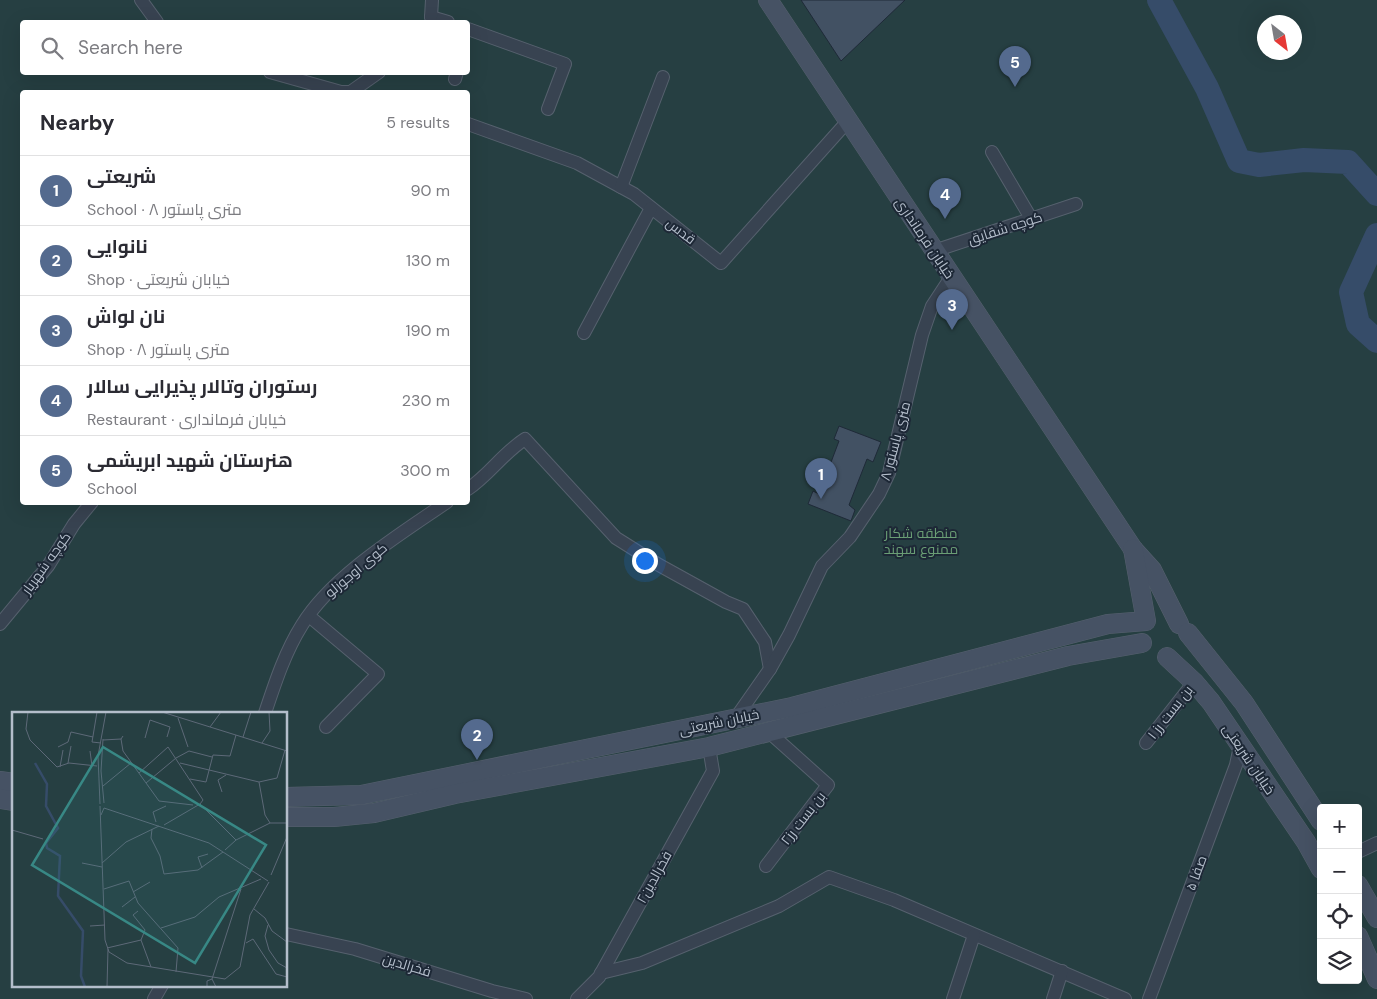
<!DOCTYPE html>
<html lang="en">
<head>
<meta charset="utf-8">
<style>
	:root { --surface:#fff; --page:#f7f7f7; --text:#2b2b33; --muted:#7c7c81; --line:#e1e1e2; --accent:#546a8e }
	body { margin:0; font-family:"DM Sans",Cairo,sans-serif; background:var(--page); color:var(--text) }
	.controls { position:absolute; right:15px; bottom:15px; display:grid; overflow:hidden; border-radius:5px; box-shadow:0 5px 20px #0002 }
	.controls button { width:45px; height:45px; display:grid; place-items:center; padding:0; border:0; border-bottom:1px solid var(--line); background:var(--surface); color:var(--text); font:25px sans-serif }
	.compass { position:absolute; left:1257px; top:15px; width:45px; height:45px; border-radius:50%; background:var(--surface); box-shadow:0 5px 20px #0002; rotate:149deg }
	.you { position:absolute; left:644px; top:560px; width:18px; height:18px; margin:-12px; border:4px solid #fff; border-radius:50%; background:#1a73e8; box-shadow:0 0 0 8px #1a73e833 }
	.badge { display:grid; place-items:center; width:32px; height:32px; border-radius:50%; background:var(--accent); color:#fff; font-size:16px; font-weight:700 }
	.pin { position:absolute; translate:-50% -41px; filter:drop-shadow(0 1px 2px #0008) }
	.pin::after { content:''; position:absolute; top:26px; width:18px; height:15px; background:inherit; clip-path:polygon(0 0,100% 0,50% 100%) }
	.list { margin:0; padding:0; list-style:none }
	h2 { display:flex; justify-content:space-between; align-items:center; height:65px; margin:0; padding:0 20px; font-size:21px }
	h2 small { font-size:16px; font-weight:400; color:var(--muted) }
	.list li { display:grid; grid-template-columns:32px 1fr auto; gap:15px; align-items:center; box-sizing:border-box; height:70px; padding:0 20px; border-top:1px solid var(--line) }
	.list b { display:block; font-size:19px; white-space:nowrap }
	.list p { margin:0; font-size:16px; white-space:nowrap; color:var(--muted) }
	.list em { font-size:16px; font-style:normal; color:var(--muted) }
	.icon { flex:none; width:28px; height:28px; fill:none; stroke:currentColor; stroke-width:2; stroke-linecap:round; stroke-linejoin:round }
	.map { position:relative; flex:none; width:1377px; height:999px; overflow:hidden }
	.search { position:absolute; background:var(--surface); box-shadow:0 5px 20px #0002; left:20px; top:20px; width:450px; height:55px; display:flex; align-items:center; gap:12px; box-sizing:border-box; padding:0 18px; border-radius:5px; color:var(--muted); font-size:19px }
	.panel { position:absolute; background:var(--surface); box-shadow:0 5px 20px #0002; left:20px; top:90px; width:450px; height:415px; border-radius:5px }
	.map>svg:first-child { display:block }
	.green { fill:#263f42; fill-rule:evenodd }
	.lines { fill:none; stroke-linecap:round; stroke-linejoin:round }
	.river { stroke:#364c69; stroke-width:24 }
	.building { fill:#425163; stroke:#1f2a38 }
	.minor-casing { stroke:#56616e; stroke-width:14 }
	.secondary-casing { stroke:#56616e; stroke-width:20 }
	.minor { stroke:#384351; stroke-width:12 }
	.secondary { stroke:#465264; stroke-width:19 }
	.labels { text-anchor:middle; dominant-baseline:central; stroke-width:4; stroke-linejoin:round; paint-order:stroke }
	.street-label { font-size:14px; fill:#b4becb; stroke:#1d2836 }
	.park-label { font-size:14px; fill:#6a9e75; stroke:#1d2836 }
	.inset-river { fill:none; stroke:#364c69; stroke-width:2.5 }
	.inset-road { fill:none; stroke:#5d6978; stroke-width:1 }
	.view { fill:#388885; fill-opacity:0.15; stroke:#388885; stroke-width:2.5 }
	.inset-edge { fill:none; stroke:#b4becb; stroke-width:2.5 }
</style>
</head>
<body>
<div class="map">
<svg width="1377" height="999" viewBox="0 0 1377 999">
	<rect width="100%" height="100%" fill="#233141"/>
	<!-- green -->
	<path class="green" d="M0 0H1377V999H0ZM22 22H468V72H22ZM1264 22H1294V52H1264ZM22 92H468V502H22ZM14 713H286V985H14ZM1321 808H1358V980H1321Z"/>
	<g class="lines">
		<!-- river -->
		<g class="river">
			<path d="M1159 0 1207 88 1239 161 1259 165 1304 160 1348 162 1377 194"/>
			<path d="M1377 235 1351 292 1358 324 1377 341"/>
		</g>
	</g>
	<!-- building -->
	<g class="building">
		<path d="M801 0H905L841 61Z"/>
		<path d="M839 426 881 442 873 462 867 459 849 505 855 510 851 521 808 504 813 491 819 494 839 441 834 439Z"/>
	</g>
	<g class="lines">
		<!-- minor casing -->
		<g class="minor-casing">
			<g id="minor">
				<path d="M141 0 157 22"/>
				<path d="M431 17 448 22"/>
				<path d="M431 17 432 0"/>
				<path d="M468 29 565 64 548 109"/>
				<path d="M270 72 341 92H357"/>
				<path d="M455 79 457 72"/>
				<path d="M352 91 379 72"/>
				<path d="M468 124 577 163 634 194 721 263 847 122"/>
				<path d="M992 152 1032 220"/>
				<path d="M621 187 663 77"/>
				<path d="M934 251 1076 204"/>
				<path d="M584 333 651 208"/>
				<path d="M468 489C489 475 503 453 525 439L616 538 659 565 726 602 743 609 765 642 770 669"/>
				<path d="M309 616 378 674 326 727"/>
				<path d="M0 624 48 566 74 524 92 502"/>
				<path d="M265 713C275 683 285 652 302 625 332 576 399 535 447 502"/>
				<path d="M735 719 770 669 789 635 822 566 850 537 879 494 889 473 922 335 932 306 951 277"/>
				<path d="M1146 743 1194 682"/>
				<path d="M1358 852 1377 843"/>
				<path d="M766 866 828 785 770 733"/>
				<path d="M286 934 355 949 492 991 526 999"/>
				<path d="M601 973 642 963 779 906 829 877 894 900 1125 999"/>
				<path d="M154 999 162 985"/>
				<path d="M577 999 599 977 713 771 709 747"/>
				<path d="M953 999 974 935"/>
				<path d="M1053 999 1062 971"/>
				<path d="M1149 999 1236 765 1240 746"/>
			</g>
		</g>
		<!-- secondary casing -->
		<g class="secondary-casing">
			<g id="secondary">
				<path d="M768 0 1133 549 1152 570 1179 624"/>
				<path d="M1188 633 1244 703 1321 821"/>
				<path d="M1167 657 1194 682 1211 702 1306 842 1321 869"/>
				<path d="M0 781 14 783"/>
				<path d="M286 797 361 795 792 707 1108 624 1146 621 1133 549"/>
				<path d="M0 799 14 801"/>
				<path d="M286 817H334L374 813 455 794 709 747 1068 656 1142 643"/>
				<path d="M1358 885 1377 918"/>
				<path d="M1358 936 1377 979"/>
			</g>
		</g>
		<!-- minor -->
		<use href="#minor" class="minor"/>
		<!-- secondary -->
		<use href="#secondary" class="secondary"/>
	</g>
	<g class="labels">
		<!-- street labels -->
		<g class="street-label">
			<text transform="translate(1005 228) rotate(-18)">کوچه شقایق</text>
			<text transform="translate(681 231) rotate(38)">قدس</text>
			<text transform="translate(925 238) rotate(56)">خیابان فرمانداری</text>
			<text transform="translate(895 441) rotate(-75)">۸ متری پاستور</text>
			<text transform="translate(46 563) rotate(-54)">کوچه شهریار</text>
			<text transform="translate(356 570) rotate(-40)">کوی اوجوزلو</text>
			<text transform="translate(1170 712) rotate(-52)">بن بست رز ۱</text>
			<text transform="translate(719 722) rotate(-12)">خیابان شریعتی</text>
			<text transform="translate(1249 759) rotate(56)">خیابان شریعتی</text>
			<text transform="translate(803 818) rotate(-52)">بن بست رز۲</text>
			<text transform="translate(1196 873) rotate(-70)">صفا ۵</text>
			<text transform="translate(654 877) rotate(-61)">فخرالدین۲</text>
			<text transform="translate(407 965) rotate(17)">فخرالدین</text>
		</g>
		<!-- park labels -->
		<g class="park-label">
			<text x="921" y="533">منطقه شکار<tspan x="921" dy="16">ممنوع سهند</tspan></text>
		</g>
	</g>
	<!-- overview -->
	<g transform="translate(12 712)">
		<rect width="275" height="275" fill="#233141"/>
		<path d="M0 0H275V275H0Z" fill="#263f42"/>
		<path class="inset-river" d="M23 51 35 72 34 94 46 116 34 131 35 136 48 144 46 184 71 219 69 264 73 275"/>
		<path class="inset-road" d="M16 0 14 17 18 28 45 55 57 51 85 54M85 0 80 30 89 31M150 0 275 39M166 6 176 35M198 15 209 0M231 25 239 0M133 26 138 8 158 15 155 25M91 27 89 59 92 91M109 27 111 39 147 89 181 93M91 28 109 27 111 24M250 31 258 19 257 0M46 35 56 30 59 20 81 25M78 39 80 54M56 51 59 34M168 51 247 70 265 66 273 38M48 55 51 38M127 61 156 35 191 88 188 92M178 67 194 70 201 43 218 44 224 23M247 70 253 103 258 111M134 71 164 46 177 39 200 45M91 74 119 51M210 80 206 68 214 63M88 92 86 44 94 0M188 92 224 128M88 94 93 228 97 240 115 251 213 267M89 103 92 96 197 131 256 169M144 110 141 100 154 94M152 113 188 92M140 117 139 126 148 144 152 162 186 158 211 140M0 118 31 127M213 138 224 128 258 111H275M70 151 90 155M90 151 114 130 147 114M190 156 186 145 196 142M259 163 275 125M92 177 117 169 126 191 166 236 164 260M121 180 138 170M110 195 123 185M242 197 253 206 260 219 275 230M126 199 121 203 133 218M256 213 253 224 257 238 266 251 275 256M78 214 93 213M149 216 183 205 207 185 249 167M133 218 129 228 139 255M234 231 241 227 264 262 275 265M95 236 129 228M200 267 229 177M213 267 228 255 238 203 257 170M95 275 96 237M195 275V269L200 267 204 275"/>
		<path class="view" d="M91 35 254 133 183 251 20 153Z"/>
		<rect width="275" height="275" class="inset-edge"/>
	</g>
</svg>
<div class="controls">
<button>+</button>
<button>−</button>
<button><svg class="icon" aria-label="locate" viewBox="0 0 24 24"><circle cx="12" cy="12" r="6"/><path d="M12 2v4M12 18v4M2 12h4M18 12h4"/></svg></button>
<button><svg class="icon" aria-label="layers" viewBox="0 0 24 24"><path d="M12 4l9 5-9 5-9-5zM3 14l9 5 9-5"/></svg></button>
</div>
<svg class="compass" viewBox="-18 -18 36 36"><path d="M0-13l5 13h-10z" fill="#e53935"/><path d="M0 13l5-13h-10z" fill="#7c7c81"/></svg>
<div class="you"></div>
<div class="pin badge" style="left:821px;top:499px">1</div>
<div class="pin badge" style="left:477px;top:760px">2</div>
<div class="pin badge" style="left:952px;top:330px">3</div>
<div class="pin badge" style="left:945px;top:219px">4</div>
<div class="pin badge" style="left:1015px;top:87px">5</div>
<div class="search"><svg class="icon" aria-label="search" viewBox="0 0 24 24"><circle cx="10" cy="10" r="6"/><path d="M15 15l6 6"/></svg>Search here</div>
<section class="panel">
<h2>Nearby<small>5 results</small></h2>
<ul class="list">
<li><span class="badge">1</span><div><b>شریعتی</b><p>School · ۸ متری پاستور</p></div><em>90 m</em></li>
<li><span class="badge">2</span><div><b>نانوایی</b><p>Shop · خیابان شریعتی</p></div><em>130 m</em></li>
<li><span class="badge">3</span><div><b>نان لواش</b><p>Shop · ۸ متری پاستور</p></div><em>190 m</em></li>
<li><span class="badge">4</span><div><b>رستوران وتالار پذیرایی سالار</b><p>Restaurant · خیابان فرمانداری</p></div><em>230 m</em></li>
<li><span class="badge">5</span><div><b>هنرستان شهید ابریشمی</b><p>School</p></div><em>300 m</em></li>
</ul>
</section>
</div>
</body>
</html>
